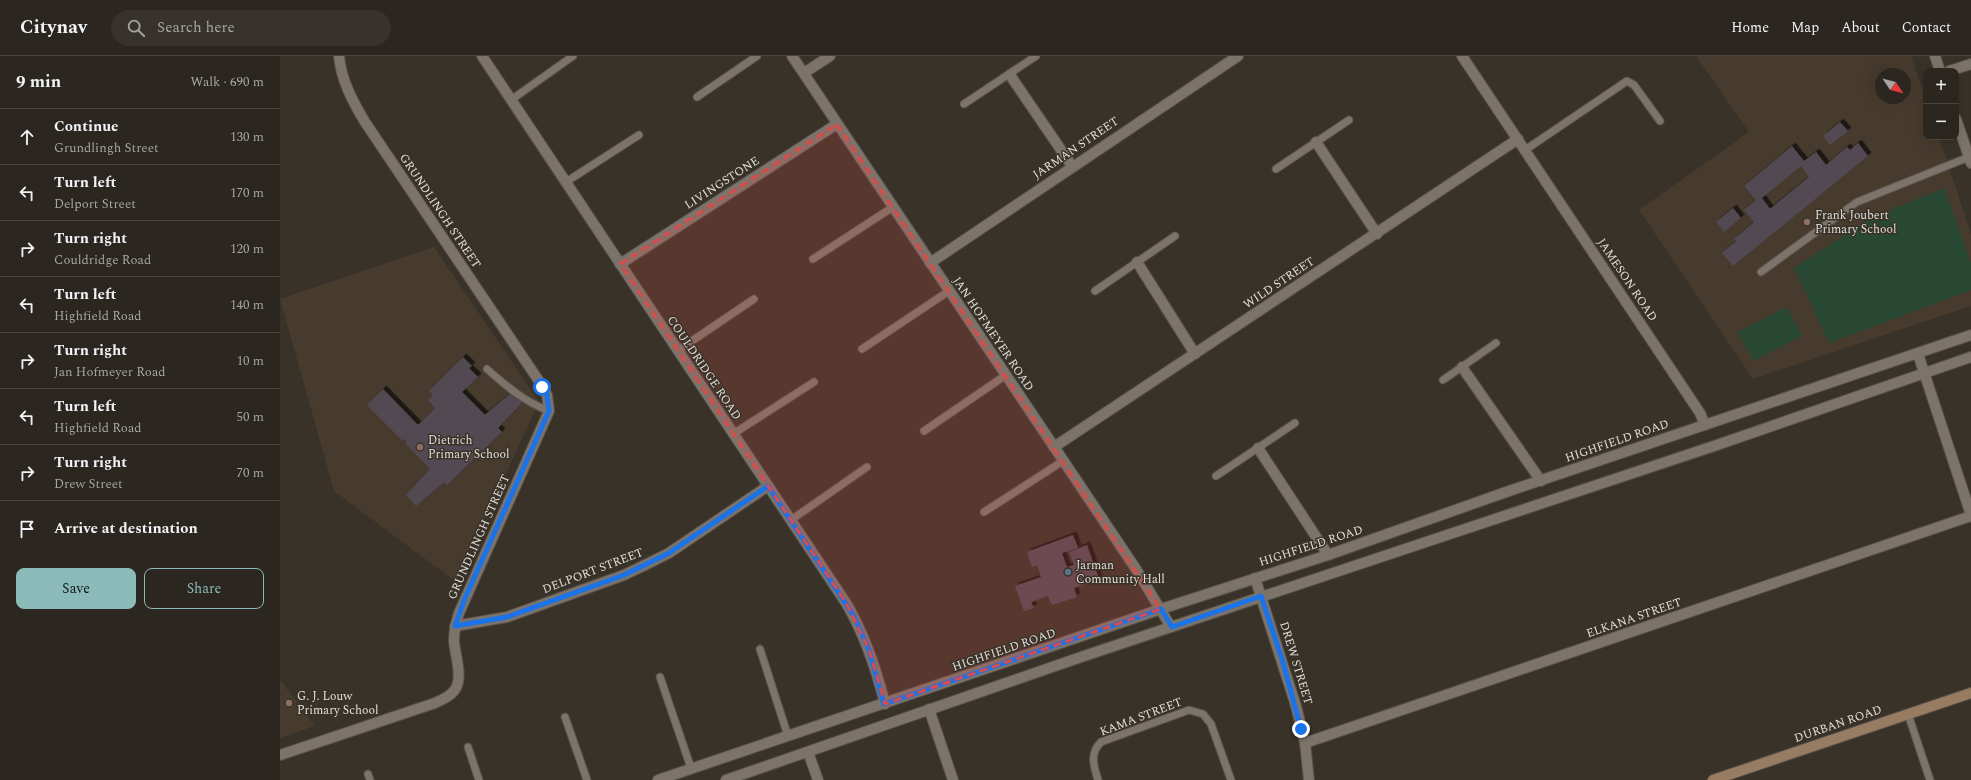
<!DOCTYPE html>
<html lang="en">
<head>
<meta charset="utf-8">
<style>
	:root { --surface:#2b261f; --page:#37322c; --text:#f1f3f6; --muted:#a6a5a4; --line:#47433d; --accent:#8bbbb9 }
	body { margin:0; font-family:Spectral,serif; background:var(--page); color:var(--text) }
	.controls { position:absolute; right:12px; top:12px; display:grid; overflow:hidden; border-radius:8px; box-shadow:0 4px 16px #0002 }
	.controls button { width:36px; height:36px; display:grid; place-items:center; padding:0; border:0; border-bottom:1px solid var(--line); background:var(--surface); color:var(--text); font:20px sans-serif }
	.compass { position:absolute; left:1595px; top:12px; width:36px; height:36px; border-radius:50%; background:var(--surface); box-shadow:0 4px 16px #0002; rotate:125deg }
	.stop { position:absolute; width:12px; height:12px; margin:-9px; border:3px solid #1a73e8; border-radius:50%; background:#fff }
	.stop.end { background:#1a73e8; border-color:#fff; box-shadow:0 1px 4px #0008 }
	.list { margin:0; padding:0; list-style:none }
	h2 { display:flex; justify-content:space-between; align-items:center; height:52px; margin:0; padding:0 16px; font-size:17px }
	h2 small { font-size:13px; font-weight:400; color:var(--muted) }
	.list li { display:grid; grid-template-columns:26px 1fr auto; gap:12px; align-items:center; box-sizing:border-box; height:56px; padding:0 16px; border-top:1px solid var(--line) }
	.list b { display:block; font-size:15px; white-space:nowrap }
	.list p { margin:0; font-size:13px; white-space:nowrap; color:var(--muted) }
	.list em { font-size:13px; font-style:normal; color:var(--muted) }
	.actions { display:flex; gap:8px; padding:12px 16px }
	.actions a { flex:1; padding:9px 0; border:1px solid var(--accent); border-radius:8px; text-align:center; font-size:14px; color:var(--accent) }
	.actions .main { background:var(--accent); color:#111 }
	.icon { flex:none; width:22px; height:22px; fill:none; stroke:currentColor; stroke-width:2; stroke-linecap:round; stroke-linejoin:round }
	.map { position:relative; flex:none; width:1691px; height:724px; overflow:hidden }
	header { display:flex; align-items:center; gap:24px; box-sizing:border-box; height:56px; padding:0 20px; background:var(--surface); border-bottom:1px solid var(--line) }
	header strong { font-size:19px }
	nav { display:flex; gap:22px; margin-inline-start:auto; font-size:14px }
	.search { width:280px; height:36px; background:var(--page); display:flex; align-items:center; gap:10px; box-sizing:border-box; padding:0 14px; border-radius:22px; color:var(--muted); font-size:15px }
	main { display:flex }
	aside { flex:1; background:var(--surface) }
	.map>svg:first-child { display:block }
	.built { fill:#473b2e; fill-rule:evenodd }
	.green { fill:#284833 }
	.building { fill:#534a53; fill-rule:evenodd; filter:url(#shadow) }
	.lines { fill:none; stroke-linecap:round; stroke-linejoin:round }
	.lane-casing { stroke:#575049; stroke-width:9 }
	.street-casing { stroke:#575049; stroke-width:12 }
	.secondary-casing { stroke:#575049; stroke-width:12 }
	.lane { stroke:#7c736a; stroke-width:7 }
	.street { stroke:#7c736a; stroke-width:10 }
	.secondary { stroke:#977c61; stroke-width:10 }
	.route { stroke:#1a73e8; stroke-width:5 }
	.marked { fill:#d94c4b; fill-opacity:0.2; stroke:#d94c4b; stroke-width:3; stroke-dasharray:8 5; stroke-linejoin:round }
	.education-dot { fill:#8d6e63; stroke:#393229; stroke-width:1.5 }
	.service-dot { fill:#5c6f8a; stroke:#393229; stroke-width:1.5 }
	.labels { text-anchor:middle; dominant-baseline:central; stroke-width:3; stroke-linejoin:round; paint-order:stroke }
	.street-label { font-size:12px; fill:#e3ded9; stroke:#393229 }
	.poi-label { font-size:12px; fill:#e3ded9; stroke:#393229; text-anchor:start }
</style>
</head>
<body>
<header>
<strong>Citynav</strong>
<div class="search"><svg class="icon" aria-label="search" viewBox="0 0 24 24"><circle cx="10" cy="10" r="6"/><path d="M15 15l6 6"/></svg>Search here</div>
<nav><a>Home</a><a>Map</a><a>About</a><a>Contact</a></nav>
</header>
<main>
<aside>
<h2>9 min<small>Walk · 690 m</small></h2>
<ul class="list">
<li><svg class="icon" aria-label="ahead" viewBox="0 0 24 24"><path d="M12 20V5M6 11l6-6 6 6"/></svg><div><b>Continue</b><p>Grundlingh Street</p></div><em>130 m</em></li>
<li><svg class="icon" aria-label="left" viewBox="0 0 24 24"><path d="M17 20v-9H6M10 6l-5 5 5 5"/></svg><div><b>Turn left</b><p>Delport Street</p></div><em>170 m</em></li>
<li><svg class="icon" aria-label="right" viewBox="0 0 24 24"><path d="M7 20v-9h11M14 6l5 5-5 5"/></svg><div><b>Turn right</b><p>Couldridge Road</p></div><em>120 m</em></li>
<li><svg class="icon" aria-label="left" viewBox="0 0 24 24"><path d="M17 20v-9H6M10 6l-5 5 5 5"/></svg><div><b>Turn left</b><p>Highfield Road</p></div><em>140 m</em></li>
<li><svg class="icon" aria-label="right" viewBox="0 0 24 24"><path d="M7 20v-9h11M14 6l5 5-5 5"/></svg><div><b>Turn right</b><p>Jan Hofmeyer Road</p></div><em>10 m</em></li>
<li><svg class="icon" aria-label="left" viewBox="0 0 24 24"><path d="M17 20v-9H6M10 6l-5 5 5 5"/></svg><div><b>Turn left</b><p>Highfield Road</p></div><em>50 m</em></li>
<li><svg class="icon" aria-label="right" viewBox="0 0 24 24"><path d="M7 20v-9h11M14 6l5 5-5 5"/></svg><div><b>Turn right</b><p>Drew Street</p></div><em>70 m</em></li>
<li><svg class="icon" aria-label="arrive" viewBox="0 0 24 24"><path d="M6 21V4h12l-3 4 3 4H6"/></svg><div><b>Arrive at destination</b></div></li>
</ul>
<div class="actions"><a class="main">Save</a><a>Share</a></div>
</aside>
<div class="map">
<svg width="1691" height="724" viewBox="0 0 1691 724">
	<defs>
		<filter id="shadow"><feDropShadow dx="3.5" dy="-3.5" stdDeviation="0" flood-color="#0009"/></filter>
	</defs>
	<rect width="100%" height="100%" fill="#393229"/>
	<!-- built -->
	<g class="built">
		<path d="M1416 0H1631L1646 44V81H1659L1691 178V250L1473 323 1359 154 1469 76ZM1601 18H1625V42H1601Z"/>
		<path d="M154 191 259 346 176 526 54 435 0 243Z"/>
		<path d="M0 624 35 670 0 682Z"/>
	</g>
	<!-- green -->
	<g class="green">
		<path d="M1664 132 1691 208V234L1549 287 1514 212 1591 162Z"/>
		<path d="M1507 251 1522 280 1473 305 1458 276Z"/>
	</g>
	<!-- building -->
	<g class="building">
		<path d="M1560 66 1568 75 1550 89 1543 80Z"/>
		<path d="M1578 87 1588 100 1453 210 1442 197 1456 185 1454 183 1474 166 1464 154 1476 144 1464 130 1512 90 1524 105 1536 96 1546 109 1567 91 1570 94ZM1521 110 1529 121 1490 153 1482 142Z"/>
		<path d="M1453 152 1461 162 1444 176 1436 166Z"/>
		<path d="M183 301 192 310 189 312 198 321 182 336 205 359 232 336 242 347 218 372 222 376 167 429 164 426 136 450 126 439 150 413 125 387 127 386 124 383 123 385 87 349 103 333 138 369 155 352 148 344 153 339 149 335Z"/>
		<path d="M793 479 798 492 782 497 787 511 794 509 789 496 807 489 819 523 794 532 797 541 772 549 768 540 751 546 754 552 744 555 735 530 761 521 757 509 752 511 747 496Z"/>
	</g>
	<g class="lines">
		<!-- lane casing -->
		<g class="lane-casing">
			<g id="lane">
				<path d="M417 41 477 0"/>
				<path d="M231 44 293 0"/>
				<path d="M684 48 756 0"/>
				<path d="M1245 94 1347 25 1354 29 1380 65"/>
				<path d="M996 113 1069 64"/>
				<path d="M286 126 359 79"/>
				<path d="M533 203 613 151"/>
				<path d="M1481 216 1577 146 1689 101"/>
				<path d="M815 235 895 180"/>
				<path d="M582 293 669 235"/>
				<path d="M397 295 474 243"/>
				<path d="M207 313C226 330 245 346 269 355"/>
				<path d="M1163 324 1216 287"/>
				<path d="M644 375 726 319"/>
				<path d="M453 378 534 326"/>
				<path d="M936 420 1015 367"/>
				<path d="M704 456 783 405"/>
				<path d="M511 464 587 411"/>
				<path d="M480 593 508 680"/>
				<path d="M380 621 411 712"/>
				<path d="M1628 658 1650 724"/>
				<path d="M285 661 307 724"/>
				<path d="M188 691 199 724"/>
				<path d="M88 718 90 724"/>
				<path d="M818 724C814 710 809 698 821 686L909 654 923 658 931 668 951 724"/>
			</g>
		</g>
		<!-- street casing -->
		<g class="street-casing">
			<g id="street">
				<path d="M202 0 566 547C585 579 596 612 605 648"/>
				<path d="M512 0 856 513 891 571"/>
				<path d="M1182 0 1420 357 1425 369"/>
				<path d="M1655 0 1660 15"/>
				<path d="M1669 15 1691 8"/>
				<path d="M524 17 550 0"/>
				<path d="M730 19 792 110"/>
				<path d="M1676 63 1691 107"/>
				<path d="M1036 86 1097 178"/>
				<path d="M857 206 915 298"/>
				<path d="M650 207 958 0"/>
				<path d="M340 208 557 68"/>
				<path d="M1638 298 1691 459"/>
				<path d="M1182 311 1261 425"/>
				<path d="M774 391 1238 83"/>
				<path d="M978 392 1048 499"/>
				<path d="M975 522 1016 650 1025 687 1029 724"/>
				<path d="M175 570 227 561 344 519 365 509 389 497 488 430"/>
				<path d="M649 653 673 724"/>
				<path d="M1025 687 1691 460"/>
				<path d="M528 696 538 724"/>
				<path d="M0 699 155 647C162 644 169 641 174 635 184 623 175 600 174 585 174 576 176 566 179 557L269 355 267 339 263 331 85 66C73 46 61 24 59 0"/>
				<path d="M378 724 881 553 1048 499 1229 435 1691 279"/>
				<path d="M446 724 804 600 1437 389 1691 301"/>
			</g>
		</g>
		<!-- secondary casing -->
		<g class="secondary-casing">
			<path id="secondary" d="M1433 724 1691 637"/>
		</g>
		<!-- lane -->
		<use href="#lane" class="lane"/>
		<!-- street -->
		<use href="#street" class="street"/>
		<!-- secondary -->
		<use href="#secondary" class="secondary"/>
	</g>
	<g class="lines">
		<!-- route -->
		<path class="route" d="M262 331 267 339 269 355 185 542 175 570 227 561 344 519 389 497 488 430 574 560 589 594 604 648 881 553 892 571 981 540 1002 603 1021 673"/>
	</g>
	<!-- marked area -->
	<path class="marked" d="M557 68 881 553 605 648 589 594 566 547 340 208Z"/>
	<!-- markers -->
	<g class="education-dot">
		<circle cx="1527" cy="166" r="4"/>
		<circle cx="140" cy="391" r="4"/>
		<circle cx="9" cy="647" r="4"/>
	</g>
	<circle class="service-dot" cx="788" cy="516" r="4"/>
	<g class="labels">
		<!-- street labels -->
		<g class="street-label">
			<text transform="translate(796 92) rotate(-34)">JARMAN STREET</text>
			<text transform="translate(442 127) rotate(-33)">LIVINGSTONE</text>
			<text transform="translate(160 155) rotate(56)">GRUNDLINGH STREET</text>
			<text transform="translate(1347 224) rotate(56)">JAMESON ROAD</text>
			<text transform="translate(999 227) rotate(-34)">WILD STREET</text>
			<text transform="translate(713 278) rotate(56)">JAN HOFMEYER ROAD</text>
			<text transform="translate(424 312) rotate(56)">COULDRIDGE ROAD</text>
			<text transform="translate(1337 385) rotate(-19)">HIGHFIELD ROAD</text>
			<text transform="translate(199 481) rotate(-66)">GRUNDLINGH STREET</text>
			<text transform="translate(1031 490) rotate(-18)">HIGHFIELD ROAD</text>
			<text transform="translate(313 515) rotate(-21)">DELPORT STREET</text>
			<text transform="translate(1354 562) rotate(-19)">ELKANA STREET</text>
			<text transform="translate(724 594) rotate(-19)">HIGHFIELD ROAD</text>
			<text transform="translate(1016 607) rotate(73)">DREW STREET</text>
			<text transform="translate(861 661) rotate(-21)">KAMA STREET</text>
			<text transform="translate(1558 668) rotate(-19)">DURBAN ROAD</text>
		</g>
		<!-- poi labels -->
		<g class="poi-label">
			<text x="1535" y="159">Frank Joubert<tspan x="1535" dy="14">Primary School</tspan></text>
			<text x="148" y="384">Dietrich<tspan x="148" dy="14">Primary School</tspan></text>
			<text x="796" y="509">Jarman<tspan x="796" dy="14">Community Hall</tspan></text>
			<text x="17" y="640">G. J. Louw<tspan x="17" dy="14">Primary School</tspan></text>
		</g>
	</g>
</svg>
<div class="controls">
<button>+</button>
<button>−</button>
</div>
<svg class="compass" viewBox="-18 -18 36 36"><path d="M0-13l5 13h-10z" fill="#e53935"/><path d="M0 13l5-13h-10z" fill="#a6a5a4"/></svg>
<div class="stop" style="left:262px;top:331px"></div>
<div class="stop end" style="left:1021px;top:673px"></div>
</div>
</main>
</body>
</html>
